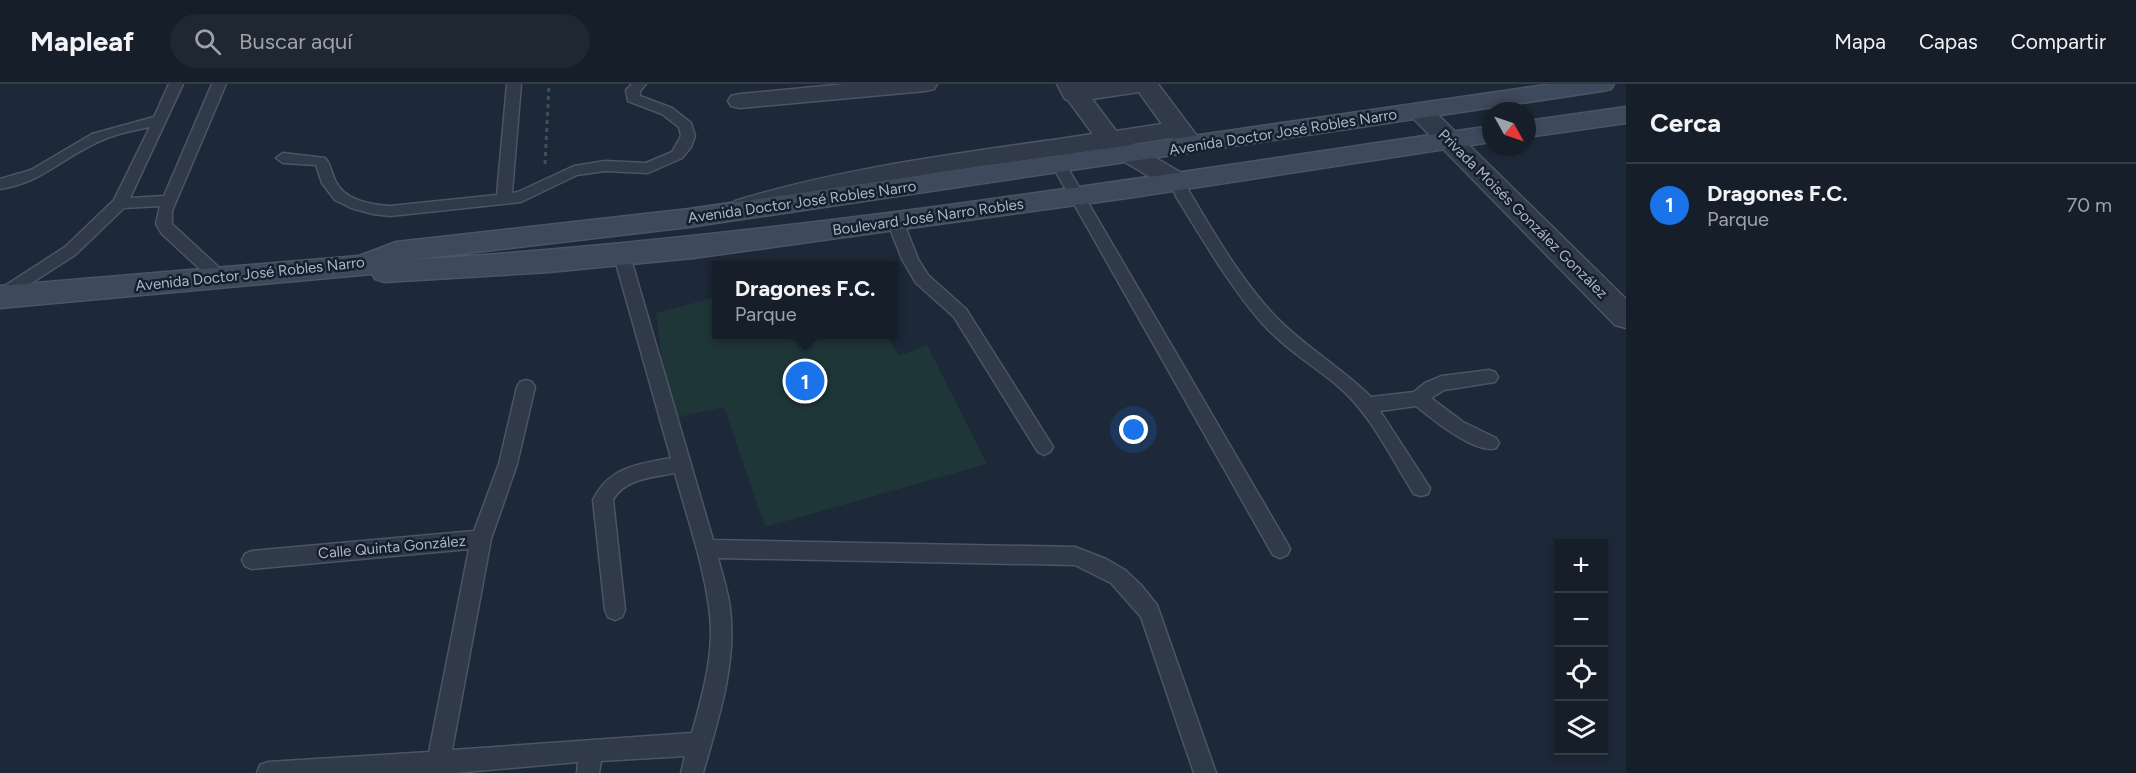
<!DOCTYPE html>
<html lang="es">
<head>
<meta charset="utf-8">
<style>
	:root { --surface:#161e2a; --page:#1f2732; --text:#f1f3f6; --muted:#9ea2a8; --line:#353c47; --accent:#1a73e8 }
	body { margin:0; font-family:Figtree,sans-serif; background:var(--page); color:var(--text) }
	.controls { position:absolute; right:18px; bottom:18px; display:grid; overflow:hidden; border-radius:0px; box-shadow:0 3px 9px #0003 }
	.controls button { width:54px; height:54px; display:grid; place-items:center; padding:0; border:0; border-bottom:2px solid var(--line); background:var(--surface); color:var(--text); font:30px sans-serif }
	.compass { position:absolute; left:1482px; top:18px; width:54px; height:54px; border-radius:50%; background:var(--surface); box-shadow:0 3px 9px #0003; rotate:130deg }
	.you { position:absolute; left:1134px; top:346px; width:21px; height:21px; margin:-15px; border:4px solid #fff; border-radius:50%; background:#1a73e8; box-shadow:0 0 0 9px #1a73e833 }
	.badge { display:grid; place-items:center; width:39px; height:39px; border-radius:50%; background:var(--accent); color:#fff; font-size:20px; font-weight:700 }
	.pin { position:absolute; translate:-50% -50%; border:3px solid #fff; box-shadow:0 2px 6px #0006 }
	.popup { position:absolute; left:712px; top:177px; width:186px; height:78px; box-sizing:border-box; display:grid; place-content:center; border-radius:0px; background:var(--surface); filter:drop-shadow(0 2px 4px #0005); font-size:20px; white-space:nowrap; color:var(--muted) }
	.popup b { font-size:22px; color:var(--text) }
	.popup::after { content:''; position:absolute; left:50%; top:100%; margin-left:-12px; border:12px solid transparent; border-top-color:var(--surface) }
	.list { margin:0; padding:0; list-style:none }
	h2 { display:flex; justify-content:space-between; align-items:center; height:78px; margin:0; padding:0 24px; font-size:26px }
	h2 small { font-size:20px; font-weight:400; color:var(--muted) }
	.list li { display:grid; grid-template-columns:39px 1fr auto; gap:18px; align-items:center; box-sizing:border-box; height:84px; padding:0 24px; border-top:2px solid var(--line) }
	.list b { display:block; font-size:22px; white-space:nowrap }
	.list p { margin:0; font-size:20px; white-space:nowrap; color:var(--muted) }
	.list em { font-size:20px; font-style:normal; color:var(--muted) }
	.icon { flex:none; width:33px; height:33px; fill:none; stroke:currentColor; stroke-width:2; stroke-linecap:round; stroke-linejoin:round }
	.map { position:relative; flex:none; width:1626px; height:689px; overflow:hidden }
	header { display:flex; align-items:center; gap:36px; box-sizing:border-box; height:84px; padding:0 30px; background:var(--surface); border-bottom:2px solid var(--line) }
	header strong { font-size:28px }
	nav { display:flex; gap:33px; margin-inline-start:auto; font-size:21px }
	.search { width:420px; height:54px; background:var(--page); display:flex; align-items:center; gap:15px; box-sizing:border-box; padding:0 21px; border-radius:33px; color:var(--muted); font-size:22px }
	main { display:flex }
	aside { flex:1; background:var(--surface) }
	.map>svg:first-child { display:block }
	.green { fill:#1f3639 }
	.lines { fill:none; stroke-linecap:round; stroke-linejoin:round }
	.lane-casing { stroke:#4b5563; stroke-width:3 }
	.street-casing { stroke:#4b5563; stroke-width:3 }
	.secondary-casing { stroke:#4b5563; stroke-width:3 }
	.path { stroke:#3c5356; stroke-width:3; stroke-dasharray:4 4; stroke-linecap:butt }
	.lane { fill:#303a48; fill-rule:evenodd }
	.street { fill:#303a48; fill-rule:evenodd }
	.secondary { fill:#3e495c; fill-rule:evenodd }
	.labels { text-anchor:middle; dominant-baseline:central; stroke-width:5; stroke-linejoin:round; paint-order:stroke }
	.street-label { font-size:15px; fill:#aab5c6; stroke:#161f2c }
</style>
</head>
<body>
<header>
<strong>Mapleaf</strong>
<div class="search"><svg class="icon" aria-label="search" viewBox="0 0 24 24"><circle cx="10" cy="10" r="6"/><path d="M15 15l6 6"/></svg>Buscar aquí</div>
<nav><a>Mapa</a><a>Capas</a><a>Compartir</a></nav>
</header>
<main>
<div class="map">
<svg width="1626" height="689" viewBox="0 0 1626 689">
	<rect width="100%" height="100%" fill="#1d2838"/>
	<!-- green -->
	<path class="green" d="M716 213V250L886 251 899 272 927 261 987 380 765 443 724 323 669 335 656 229Z"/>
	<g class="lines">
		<!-- lane casing -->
		<g class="lane-casing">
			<g id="lane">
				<path d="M169 0H183L130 114 164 112 212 0H226L172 127V140L226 190 228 194 226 198H214L162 150 156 140 160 122 124 124 75 171 0 219V205L65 163 114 116 150 43C130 47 110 51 92 61 58 78 39 99 0 105V95L31 86 92 50 154 33Z"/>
				<path d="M507 0H521L512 109 518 108 574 82 605 77 646 79 672 68 681 52 679 43 662 30 628 17 626 6 632 0H646L640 7V12L672 24 691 39 695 52 691 63 682 74 648 89 605 87 577 91 521 118 390 132 373 130 351 124 335 116 322 99 316 81 283 79 276 74 283 69 325 74C331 81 331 88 335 96 343 116 371 121 390 122L497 111Z"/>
				<path d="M1059 76 1066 81 1287 459 1290 465 1287 471 1280 474 1273 471 1052 81Z"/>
				<path d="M1176 92 1181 94C1209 140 1236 190 1273 230 1303 262 1341 283 1371 313L1414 308 1425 299 1442 292 1489 286 1495 288 1498 293 1495 298 1444 306 1431 314 1463 338 1496 354 1499 359 1496 364C1476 371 1432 335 1416 322L1380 327 1430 404 1428 410 1421 412 1414 410C1391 374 1371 330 1338 302 1313 281 1284 264 1261 238 1229 201 1203 156 1177 114L1169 97Z"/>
				<path d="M895 132 903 137 918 175 928 191 966 225 1050 358 1053 363 1050 368 1044 371 1038 368 954 233 916 199 902 175 887 137Z"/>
				<path d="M622 166 628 168 630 172 713 456 1075 463 1106 475 1125 486 1141 501 1157 521 1216 689H1194L1141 533 1111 499 1075 481 718 474C722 490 728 507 730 524 737 580 718 636 703 689H681L685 672 601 677 599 689H577L578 678 454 689H257L260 681 268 678 429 668 469 465 252 485 245 482 242 476 245 470 252 467 474 447 499 380 517 303 520 298 526 296 532 298 535 303 517 380 491 455 452 666 692 649C703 609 716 565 709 523 703 478 687 433 675 389 653 393 624 395 613 416L625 526 622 533 615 536 608 533 605 526 593 416C609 383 638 380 671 374L614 172 616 168Z"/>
			</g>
		</g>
		<!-- street casing -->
		<g class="street-casing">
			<g id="street">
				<path d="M845 0H937L934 5 925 7 740 24 731 22 728 17 731 12 740 10Z"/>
				<path d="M1057 0H1158L1203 60 1199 66C1185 70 1181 65 1172 54L1132 60 1185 91 1189 97 1185 103 1176 106 1167 103 1103 65C1003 80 899 91 801 116 780 121 756 136 735 131L731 124 735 117C852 81 973 68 1093 50L1068 16 1065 15ZM1139 8 1162 40 1116 47 1092 15Z"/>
				<path d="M1420 19 1429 22 1626 215V244L1615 241 1411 32 1408 27 1411 22Z"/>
			</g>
		</g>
		<!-- secondary casing -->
		<g class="secondary-casing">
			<g id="secondary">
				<path d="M1552 0H1614L1611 5 1602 7 689 143 409 176C772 154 1132 95 1491 42V58L1127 114 693 174 549 188 385 198 375 195 372 190 0 224V202L359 172 396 158 689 125Z"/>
				<path d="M1626 23V39L1527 53V37Z"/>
			</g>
		</g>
		<!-- path -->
		<path class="path" d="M545 80 549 0"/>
		<!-- lane -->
		<use href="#lane" class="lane"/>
		<!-- street -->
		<use href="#street" class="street"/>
		<!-- secondary -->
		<use href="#secondary" class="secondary"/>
	</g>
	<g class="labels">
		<!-- street labels -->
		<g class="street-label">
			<text transform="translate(1283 48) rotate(-9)">Avenida Doctor José Robles Narro</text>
			<text transform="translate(802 118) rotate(-8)">Avenida Doctor José Robles Narro</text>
			<text transform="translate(1523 130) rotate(45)">Privada Moisés González González</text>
			<text transform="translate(928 133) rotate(-8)">Boulevard José Narro Robles</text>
			<text transform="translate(250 190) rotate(-6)">Avenida Doctor José Robles Narro</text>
			<text transform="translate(392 463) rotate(-5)">Calle Quinta González</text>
		</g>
	</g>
</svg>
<div class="controls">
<button>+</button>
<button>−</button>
<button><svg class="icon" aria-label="locate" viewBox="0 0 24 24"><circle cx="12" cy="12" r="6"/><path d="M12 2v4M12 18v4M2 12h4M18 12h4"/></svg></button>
<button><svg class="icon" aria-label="layers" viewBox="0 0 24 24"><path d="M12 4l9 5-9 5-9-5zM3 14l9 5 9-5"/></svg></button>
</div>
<svg class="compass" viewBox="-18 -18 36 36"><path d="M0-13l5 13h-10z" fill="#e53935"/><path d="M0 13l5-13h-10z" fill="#9ea2a8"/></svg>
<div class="you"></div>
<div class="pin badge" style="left:805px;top:297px">1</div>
<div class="popup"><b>Dragones F.C.</b>Parque</div>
</div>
<aside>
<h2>Cerca<small></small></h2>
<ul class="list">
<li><span class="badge">1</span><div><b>Dragones F.C.</b><p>Parque</p></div><em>70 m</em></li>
</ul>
</aside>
</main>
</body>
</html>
